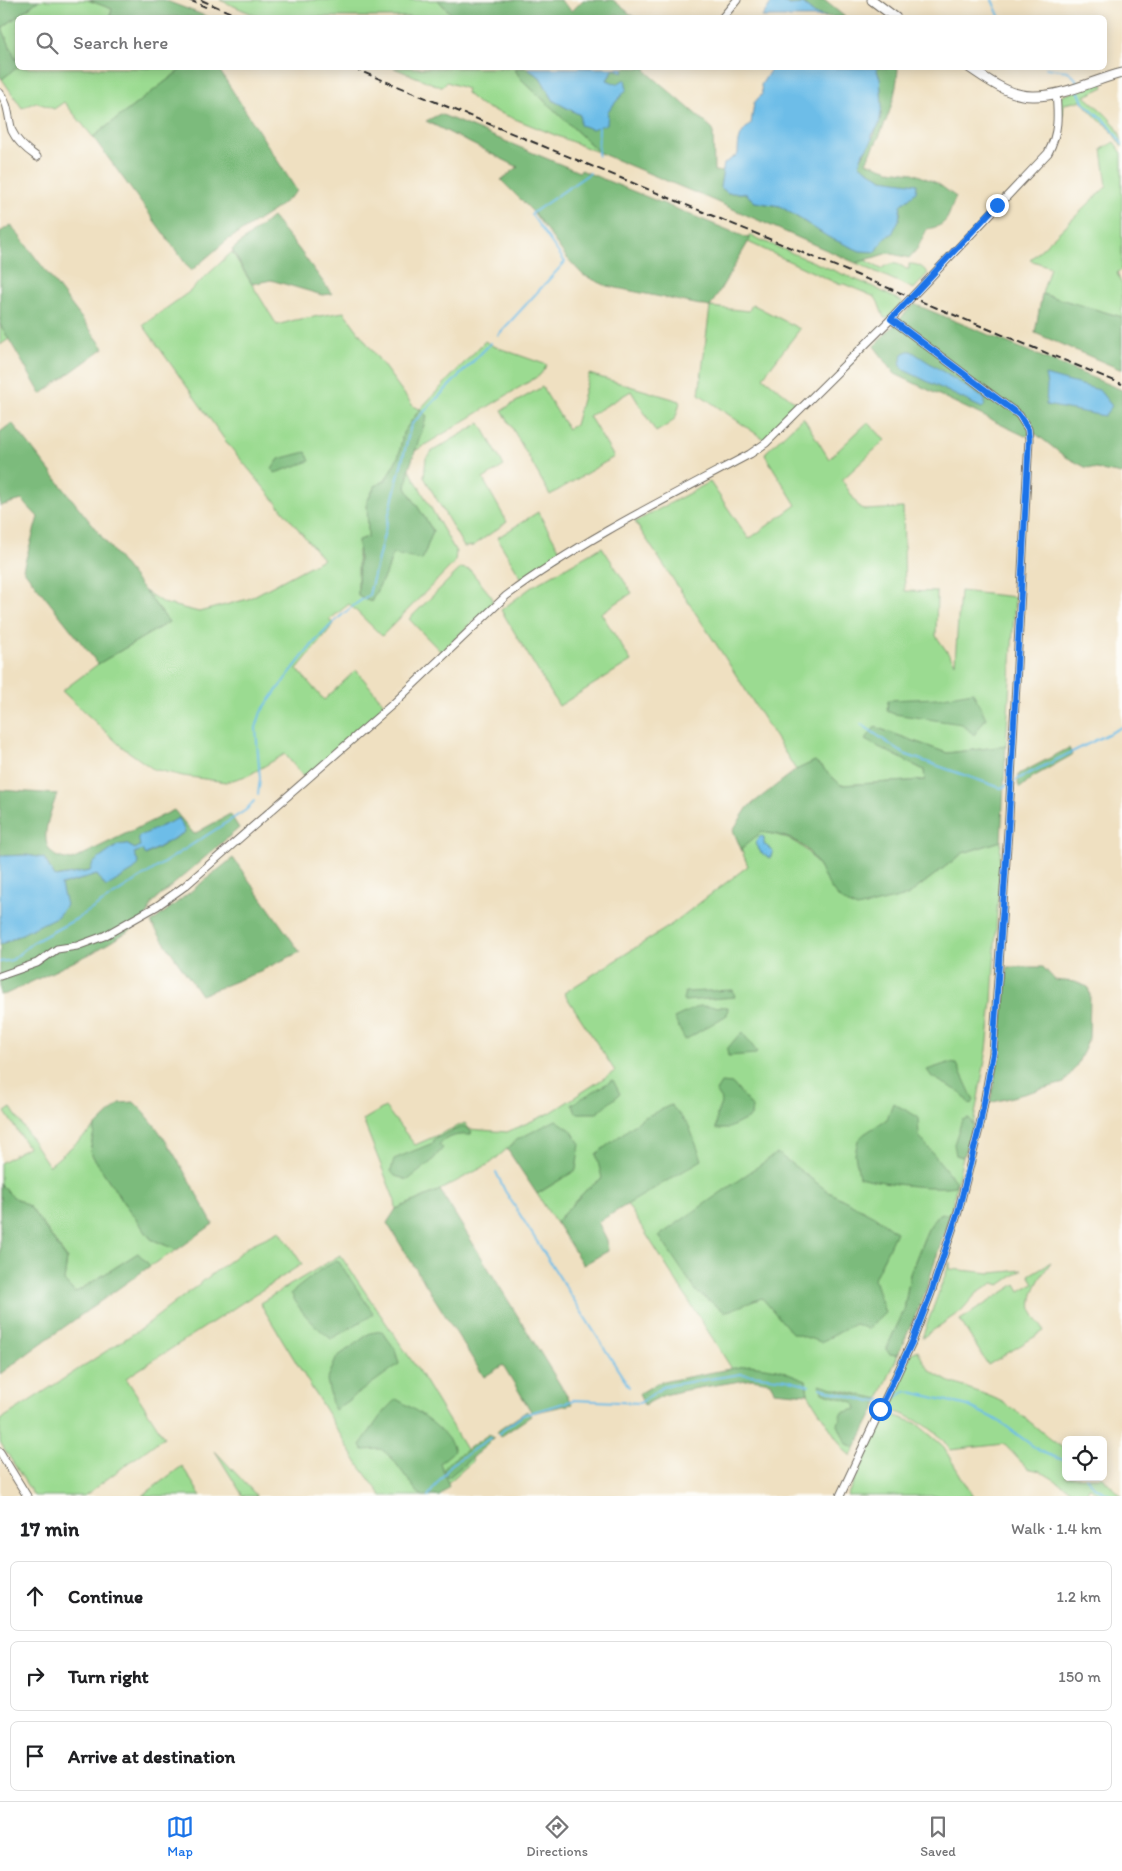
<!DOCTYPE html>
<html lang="en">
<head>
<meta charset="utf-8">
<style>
	:root { --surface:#fff; --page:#f2f2f2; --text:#202124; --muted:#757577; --line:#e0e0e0; --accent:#1a73e8 }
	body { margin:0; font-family:Itim,sans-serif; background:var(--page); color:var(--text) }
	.controls { position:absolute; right:15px; bottom:15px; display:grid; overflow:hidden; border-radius:8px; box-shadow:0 2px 12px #0003 }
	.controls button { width:45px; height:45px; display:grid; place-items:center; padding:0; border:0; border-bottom:1px solid var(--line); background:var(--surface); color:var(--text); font:25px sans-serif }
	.stop { position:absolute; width:15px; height:15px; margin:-11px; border:4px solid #1a73e8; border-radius:50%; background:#fff }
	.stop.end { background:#1a73e8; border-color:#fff; box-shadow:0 1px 5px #0008 }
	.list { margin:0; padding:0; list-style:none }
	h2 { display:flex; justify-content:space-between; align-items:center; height:65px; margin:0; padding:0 20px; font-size:21px }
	h2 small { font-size:16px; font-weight:400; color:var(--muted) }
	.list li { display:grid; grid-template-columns:32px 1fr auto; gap:15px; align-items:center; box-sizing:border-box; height:70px; margin:0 10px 10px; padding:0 10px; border:1px solid var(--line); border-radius:8px }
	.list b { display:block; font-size:19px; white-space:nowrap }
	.list em { font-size:16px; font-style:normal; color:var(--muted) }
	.icon { flex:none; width:28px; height:28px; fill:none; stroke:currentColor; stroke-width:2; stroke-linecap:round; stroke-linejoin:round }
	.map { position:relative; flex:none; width:1122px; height:1496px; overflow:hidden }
	.search { position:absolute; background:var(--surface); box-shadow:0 2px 12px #0003; left:15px; right:15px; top:15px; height:55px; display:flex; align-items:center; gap:12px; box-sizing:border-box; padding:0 18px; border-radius:8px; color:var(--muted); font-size:19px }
	.sheet { height:305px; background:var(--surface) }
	nav { display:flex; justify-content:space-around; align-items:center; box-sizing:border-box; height:70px; border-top:1px solid var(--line); background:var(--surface); font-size:14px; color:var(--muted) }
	nav a { display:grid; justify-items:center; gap:2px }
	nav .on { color:var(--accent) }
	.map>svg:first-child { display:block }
	.green { fill:#9bdb91; stroke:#63835e }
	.forest { fill:#7cbb7b; stroke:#547353 }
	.water { fill:#6dbde8; stroke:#4c748a }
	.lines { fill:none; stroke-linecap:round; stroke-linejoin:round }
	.stream { stroke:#6dbde8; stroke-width:2 }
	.minor-casing { stroke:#706a60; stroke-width:9 }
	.major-casing { stroke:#706a60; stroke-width:11 }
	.minor { stroke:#fff; stroke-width:7 }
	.major { stroke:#fff; stroke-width:9 }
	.rail { stroke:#2b2b2b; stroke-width:2; stroke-dasharray:8 4; stroke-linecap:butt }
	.route { stroke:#1a73e8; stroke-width:6 }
</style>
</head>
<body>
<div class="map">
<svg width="1122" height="1496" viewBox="0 0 1122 1496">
	<rect width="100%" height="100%" fill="#fdfcf7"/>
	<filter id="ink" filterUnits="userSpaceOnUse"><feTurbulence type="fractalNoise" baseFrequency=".02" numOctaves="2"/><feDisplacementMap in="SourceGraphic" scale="10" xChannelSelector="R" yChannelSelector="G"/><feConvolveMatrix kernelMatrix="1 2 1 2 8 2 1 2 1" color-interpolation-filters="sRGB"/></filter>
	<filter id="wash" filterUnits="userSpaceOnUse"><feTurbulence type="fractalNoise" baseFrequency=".0096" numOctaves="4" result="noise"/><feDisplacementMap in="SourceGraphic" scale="20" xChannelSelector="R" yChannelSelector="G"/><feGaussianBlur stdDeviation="1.12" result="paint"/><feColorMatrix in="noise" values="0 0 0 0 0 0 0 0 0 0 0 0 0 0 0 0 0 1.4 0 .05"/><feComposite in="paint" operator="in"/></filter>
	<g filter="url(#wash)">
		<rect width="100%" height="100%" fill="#efe0c1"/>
		<!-- green -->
		<g class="green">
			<path d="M39 0H88L112 9 110 17 18 18 17 62 2 28Z"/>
			<path d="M220 0H438L454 17H259Z"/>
			<path d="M17 67 18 68H183L93 137 64 102 54 109 36 102 22 108 2 79Z"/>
			<path d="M394 68H514L521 79 600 153 480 105 466 93 467 89 447 82 441 87Z"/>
			<path d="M1102 82 1104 87 1085 96C1101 111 1122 124 1122 147L1107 125 1099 120 1081 101 1064 104 1062 121 1059 122V100L1062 96Z"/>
			<path d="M1114 142 1122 153V269L1117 273 1122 285V317L1042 294 1050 267 1030 260 1107 186 1102 149Z"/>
			<path d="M749 235 871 286 903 302 888 318H884L878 302 875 297 844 284 836 283 748 242Z"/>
			<path d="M232 252 277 325 295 320 344 312 413 406 420 409 485 341 493 346 547 365 540 375 415 451 427 416 420 409 403 433 399 455 385 481 375 486 367 502 369 537 358 550V596L371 602 388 569 392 553 422 560 433 531 406 488 409 469 456 552 455 562 382 636 349 604 329 620 334 624 297 669 324 700 356 670 386 706 305 779 285 754 249 775 226 782 183 776 153 769 122 747 62 691 98 664 169 622 145 591 163 603 199 612 248 599 323 559 227 443 143 325 189 292Z"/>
			<path d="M865 260 881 269C889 262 898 262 906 269H909V264C919 264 922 267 928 273L914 289 856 263Z"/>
			<path d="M752 304 800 329 763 377 799 405 765 440 699 394 710 307 749 311Z"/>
			<path d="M0 324 9 339 0 345Z"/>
			<path d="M589 374 680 401C676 422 674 421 656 432L631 391 589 416 614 457 550 495 502 410 542 387 568 429 575 425Z"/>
			<path d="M803 417 829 459 868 422 885 440 842 480 859 507 865 510 903 508 905 591 937 592 936 636 955 663 960 591 1015 597 1006 746 947 753 875 727 866 740 924 770 925 780 841 785 815 761 796 770 724 656 635 522 710 482 749 539 796 505 765 455 767 451Z"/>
			<path d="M480 423 504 466 483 479 507 522 473 546 464 547 424 477 426 458 431 452Z"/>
			<path d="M538 512 562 554 522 579 497 538Z"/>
			<path d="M602 547 632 593 601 613 631 661 559 706 501 610 533 586Z"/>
			<path d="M461 568 470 570 492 597V604L441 652 409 619Z"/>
			<path d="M761 832C812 839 813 862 840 899L907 896 963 853 1001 841 992 1001 987 1050 973 1125 969 1118 956 1155 963 1157 950 1214H939L928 1229 919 1251 910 1274 904 1311 886 1349 890 1354 898 1355 879 1399 820 1385 822 1392 854 1402 857 1409 846 1443 855 1448 851 1456 844 1450 808 1394 806 1380 750 1365 732 1369 627 1204 661 1183 602 1178 585 1191 556 1222 557 1225 537 1194 576 1170 518 1139 491 1163 440 1190 396 1209 395 1201 363 1120 385 1107 415 1145 465 1123 469 1129 507 1132 550 1113 615 1071 564 993 668 927 748 866 741 849Z"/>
			<path d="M11 1108 49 1166 95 1127 90 1152 123 1202 151 1239 177 1250 150 1266 138 1253 75 1293 64 1281 67 1258 30 1207 12 1196 0 1184V1163L28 1147 5 1112Z"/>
			<path d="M280 1231 302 1264 126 1378 164 1437 84 1496H34L0 1442V1420L142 1328 250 1245Z"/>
			<path d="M340 1255 418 1370 473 1461 442 1488 436 1496H382L360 1467 260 1303Z"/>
			<path d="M950 1262V1269L991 1273 1022 1270 1000 1285 993 1283 976 1294 961 1311 922 1338Z"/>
			<path d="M1051 1262C1042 1275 1029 1292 1032 1310 1034 1317 1041 1325 1044 1331L988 1365 960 1320 1016 1284 1020 1291 1034 1283 1029 1275Z"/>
			<path d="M918 1350C921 1357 924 1364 930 1370 945 1385 987 1391 1007 1405 1028 1418 1044 1436 1066 1450V1477H1102L1122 1496H1100L1089 1487 1085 1496H1081L1040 1471 1027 1468 1004 1444 950 1450C935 1426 913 1418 888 1409L912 1353Z"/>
			<path d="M887 1413 916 1423 942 1445 973 1496H847Z"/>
			<path d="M215 1451 257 1496H243Z"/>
			<path d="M182 1466 201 1496H142Z"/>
		</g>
		<!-- forest -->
		<g class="forest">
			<path d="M0 0H39L2 28 17 62 18 67 2 79 0 77Z"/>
			<path d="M88 0H164L208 17H110L112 9Z"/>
			<path d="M438 0H560L572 11 583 0H613L634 17H620L616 15C611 18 600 20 595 16L593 18 454 17Z"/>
			<path d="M781 0H824L845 17H826L815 14 803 4 789 5Z"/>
			<path d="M183 68H218L297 191 276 209 226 241 191 271 93 137Z"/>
			<path d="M514 68H528L529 70 540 77 554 101 580 115 608 111 627 89 607 80 614 69 623 71 624 68H646L647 72 713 129 714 171 723 172 720 187 728 193H745L755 202 780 206 806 223 885 237C906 213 903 211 893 182L882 179 858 164C865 150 873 139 878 126 885 111 881 82 876 68H898C896 104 883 130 866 162L889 170 913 173 937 183 956 197C947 215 951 225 927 229L917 249 909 258 888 253 856 263 710 199 600 153 521 79Z"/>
			<path d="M440 114 579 172 581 170 750 239 710 307 607 286 583 275 567 258 534 213 501 180 518 167 426 121Z"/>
			<path d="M272 217 298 248 332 294 322 295 271 280 252 284 232 250Z"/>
			<path d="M11 225 104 348 41 394 0 324V232Z"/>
			<path d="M1042 294 1122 317V370L1035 333Z"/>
			<path d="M914 304 1122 390V474L1085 467 1064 456 1036 434 1025 436 895 374 874 346Z"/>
			<path d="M420 409 427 416 409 469 406 488 433 531 422 560 392 554 388 569 371 602 358 596 359 555 358 540 368 537 367 502 375 486 385 481 399 455 403 433Z"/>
			<path d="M12 423 169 622 98 664 23 569 38 517 22 500 0 506V432Z"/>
			<path d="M306 452 310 461 275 473 272 469 279 459Z"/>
			<path d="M973 692 986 718 974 735 962 724 894 714 887 711 888 700 938 698Z"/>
			<path d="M875 727 947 753 1006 746 1001 841 963 853 907 896 857 908C851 905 844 903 840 899 827 887 822 869 812 856 800 839 780 834 761 832L741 849 733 830 748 807 796 770 815 761 841 785 925 780 924 770 865 740Z"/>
			<path d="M1069 748 1072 755 1033 777 1020 788 1018 784 1019 774Z"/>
			<path d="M0 790 57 794C52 810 37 840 53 854 57 858 66 859 72 860L174 810 194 834 230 814 239 828 153 902 144 922 92 953 6 994 0 995V945L21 935 61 885 97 875 106 887 134 853 142 850 146 855 185 832 140 846 135 849 126 844 90 871 55 877 44 858 26 855 0 856Z"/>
			<path d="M233 858 300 952 256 973 201 995 151 923Z"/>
			<path d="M1008 967H1043L1055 980 1075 982 1088 987 1090 995 1089 1038 1078 1063 1064 1083 990 1103 999 1056Z"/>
			<path d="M733 990 735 997 684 1001 683 999 685 992Z"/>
			<path d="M699 1006 728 1007 727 1015 685 1040 674 1018Z"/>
			<path d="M743 1033 757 1052 756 1054 728 1056 727 1049 737 1037Z"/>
			<path d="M948 1063 957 1064 974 1101 970 1105 960 1092 932 1077 927 1070Z"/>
			<path d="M613 1080 620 1094 597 1113H576L572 1104Z"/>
			<path d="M721 1083 733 1084 752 1107 751 1117 727 1129H716L717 1114 722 1100 716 1091Z"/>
			<path d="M134 1102C169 1136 189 1182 213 1224L177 1250 151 1239 123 1202 90 1152 95 1127 120 1103Z"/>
			<path d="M893 1103 918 1117 919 1136 956 1182 955 1186C931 1190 883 1183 859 1177L855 1154 858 1140 864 1134 887 1119Z"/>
			<path d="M671 1105 689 1126 702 1160 598 1222 607 1240 608 1251 583 1265 556 1222 585 1191 602 1178 596 1154 643 1118Z"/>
			<path d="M969 1118 973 1125 963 1157 956 1155 954 1144 962 1120Z"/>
			<path d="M556 1120 571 1130 580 1144 576 1170 537 1194 507 1149 518 1139Z"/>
			<path d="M464 1126 472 1132 470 1135C459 1134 446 1136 439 1145L443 1148 431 1162 408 1180 395 1176 391 1171 394 1159 433 1143 434 1139Z"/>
			<path d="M777 1153 829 1192 874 1216 896 1232 874 1279 885 1313 868 1329 855 1324 821 1342 792 1333 762 1298 725 1312 696 1291 659 1236Z"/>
			<path d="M0 1184 12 1196 30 1207 67 1259 64 1281 75 1293 138 1253 150 1266 39 1345 0 1374Z"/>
			<path d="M440 1190 572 1404 532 1413 503 1365 484 1377 387 1223 396 1209Z"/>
			<path d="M939 1214H950L925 1293 898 1355 890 1354 886 1349 904 1311 910 1274 919 1251 928 1229Z"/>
			<path d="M336 1261 339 1262 373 1313 371 1316 331 1339C315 1326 300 1313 291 1293L320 1270Z"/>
			<path d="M382 1331 395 1349 399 1364 335 1410 332 1404 327 1380 337 1357 370 1333Z"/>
			<path d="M750 1365 778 1369 806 1380 808 1394 774 1391 770 1382 752 1379 686 1390 664 1395 644 1405 639 1394 657 1383Z"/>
			<path d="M820 1384 845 1392 879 1399 876 1408 855 1448 846 1443 838 1425 841 1413 856 1409 854 1402 822 1392Z"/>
			<path d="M396 1399C412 1407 451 1432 454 1451L440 1463 449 1486 440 1496H423L417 1492 392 1458 381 1449 363 1450 360 1445 384 1411Z"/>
			<path d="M527 1411 531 1416 500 1437 497 1432 499 1430Z"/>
			<path d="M489 1434 494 1438 488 1444 448 1478 444 1469 448 1463Z"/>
		</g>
		<!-- water -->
		<g class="water">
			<path d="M773 0H781L789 5 803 4 815 14 826 17H762Z"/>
			<path d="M528 68H624L623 72 614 69 607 80 617 84 625 79 627 89 608 111 607 124 592 129 580 125V115L554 101 540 77 529 70Z"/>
			<path d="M767 68H876L880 78 882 105 879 125 872 135V141L863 153 859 164 882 179 917 184 916 192 901 205 899 220 892 234 885 237 876 252 860 251 828 237 780 206 755 202 745 193H728L720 187 724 164 738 154C738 140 740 132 751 124L754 103 762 94 761 85 771 69Z"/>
			<path d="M907 351H911L985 399V405L982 408 904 370 900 365 902 355Z"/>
			<path d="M1045 375 1099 390 1112 406 1104 416 1046 405 1047 386Z"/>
			<path d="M179 818 185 832 145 855 142 850 134 853 139 864 134 870 106 887 97 875 61 885 66 905 58 916 0 945V856L26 855 44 858 55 877 90 871 93 863 118 845 126 844 135 849 140 846 138 837Z"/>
			<path d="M760 836 764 837V844L773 851 770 858 762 854 755 843Z"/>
		</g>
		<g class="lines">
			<!-- stream -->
			<g class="stream">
				<path d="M992 0 1000 18"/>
				<path d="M1046 68 1068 71 1076 79 1077 85"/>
				<path d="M1078 90 1083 102 1109 125 1122 144"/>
				<path d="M598 156 599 127"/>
				<path d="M498 335 565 262 531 214 590 173"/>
				<path d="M861 724 904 754 1001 788 1008 785"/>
				<path d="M1012 782 1122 727"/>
				<path d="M258 794 260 779 256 728 261 712C293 669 322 624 369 595L411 425 491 343"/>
				<path d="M0 962 12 960 32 943 78 918 246 810 254 801"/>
				<path d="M496 1172 505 1191 629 1387"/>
				<path d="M820 1388 870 1402 882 1400"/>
				<path d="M887 1400 894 1398 907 1391 968 1406 999 1421 1041 1452 1066 1461"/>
				<path d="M498 1434 523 1415 574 1400 640 1403 664 1386 741 1374 786 1379 809 1385"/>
				<path d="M1086 1477 1094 1487 1111 1496"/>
				<path d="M428 1496 451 1465 490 1438"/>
			</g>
		</g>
	</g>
	<g filter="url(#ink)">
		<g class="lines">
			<!-- minor casing -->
			<g class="minor-casing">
				<g id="minor">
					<path d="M722 18 737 0"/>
					<path d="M0 93C9 104 8 117 12 131 17 142 27 150 37 157"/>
					<path d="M0 976 37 963 57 949 77 946 104 936 157 906 185 886 394 703 506 596C582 540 667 498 750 454L766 443 891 319"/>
					<path d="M0 1452 27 1496"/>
					<path d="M840 1496 912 1342 931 1293 958 1212 980 1125 993 1053 1009 816 1029 439 1028 429 1019 415 891 319 1048 153C1059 133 1058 115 1056 93"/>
				</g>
			</g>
			<!-- major casing -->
			<g class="major-casing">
				<g id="major">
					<path d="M872 0 896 18"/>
					<path d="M970 68C988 80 1009 96 1032 96 1063 97 1093 80 1122 73"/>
				</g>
			</g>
			<!-- minor -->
			<use href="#minor" class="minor"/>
			<!-- major -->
			<use href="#major" class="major"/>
			<!-- rail -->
			<g class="rail">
				<path d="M189 0 206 7"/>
				<path d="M201 0 243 18"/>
				<path d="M353 68 1122 384"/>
			</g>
		</g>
	</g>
	<g class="lines" filter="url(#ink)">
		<!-- route -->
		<path class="route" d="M880 1409 912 1342 931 1293 958 1212 980 1125 993 1053 1009 816 1029 439 1028 429 1019 415 891 319 997 205"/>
	</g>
</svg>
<div class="controls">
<button><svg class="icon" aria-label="locate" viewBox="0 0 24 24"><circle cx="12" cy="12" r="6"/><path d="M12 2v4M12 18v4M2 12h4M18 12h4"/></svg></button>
</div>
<div class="stop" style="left:880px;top:1409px"></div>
<div class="stop end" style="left:997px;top:205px"></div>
<div class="search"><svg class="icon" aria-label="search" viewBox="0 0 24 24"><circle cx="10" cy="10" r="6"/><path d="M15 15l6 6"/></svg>Search here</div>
</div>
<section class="sheet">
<h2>17 min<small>Walk · 1.4 km</small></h2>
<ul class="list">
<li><svg class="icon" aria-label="ahead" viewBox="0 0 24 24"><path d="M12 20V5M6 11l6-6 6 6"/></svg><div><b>Continue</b></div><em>1.2 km</em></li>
<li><svg class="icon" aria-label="right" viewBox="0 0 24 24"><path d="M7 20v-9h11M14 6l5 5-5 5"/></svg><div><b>Turn right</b></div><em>150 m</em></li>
<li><svg class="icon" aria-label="arrive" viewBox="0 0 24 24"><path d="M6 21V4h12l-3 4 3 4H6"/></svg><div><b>Arrive at destination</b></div></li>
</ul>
</section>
<nav>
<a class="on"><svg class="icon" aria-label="map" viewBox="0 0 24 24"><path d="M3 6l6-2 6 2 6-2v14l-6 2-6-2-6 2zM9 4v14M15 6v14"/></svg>Map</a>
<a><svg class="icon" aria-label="directions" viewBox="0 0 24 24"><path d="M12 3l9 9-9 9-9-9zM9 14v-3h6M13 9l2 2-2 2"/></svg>Directions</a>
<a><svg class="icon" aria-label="saved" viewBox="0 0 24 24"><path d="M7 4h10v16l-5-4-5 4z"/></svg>Saved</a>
</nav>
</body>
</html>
